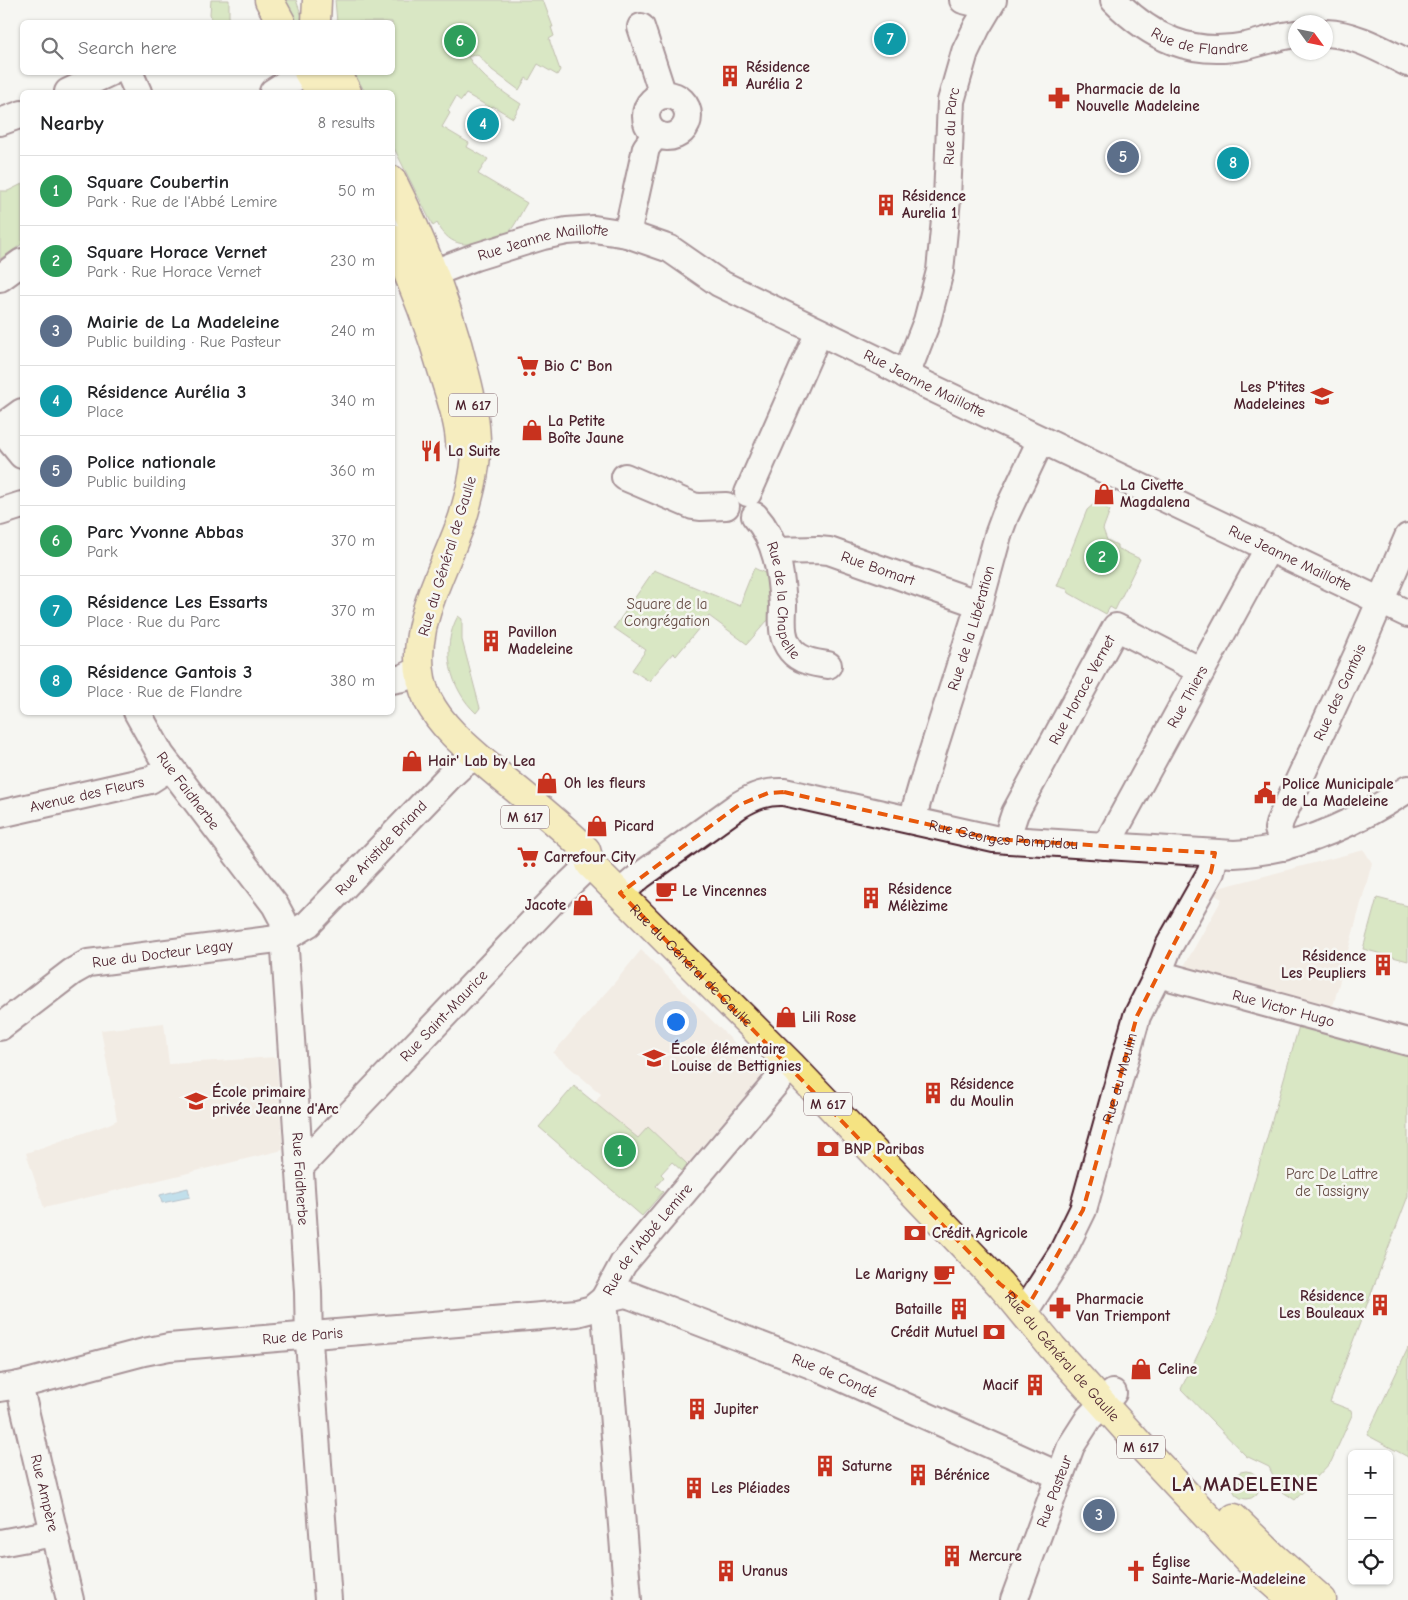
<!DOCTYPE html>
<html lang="en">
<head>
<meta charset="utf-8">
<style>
	:root { --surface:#fff; --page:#f2f2f2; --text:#202124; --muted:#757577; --line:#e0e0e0; --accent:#0f766e }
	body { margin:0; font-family:"Comic Neue",sans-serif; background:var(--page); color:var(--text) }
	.controls { position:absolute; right:15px; bottom:15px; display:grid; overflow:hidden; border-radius:8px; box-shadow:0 1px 4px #0004 }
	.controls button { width:45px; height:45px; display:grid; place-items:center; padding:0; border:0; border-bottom:1px solid var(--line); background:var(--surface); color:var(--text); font:25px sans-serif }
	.compass { position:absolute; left:1288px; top:15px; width:45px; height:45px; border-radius:50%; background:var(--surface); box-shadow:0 1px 4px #0004; rotate:123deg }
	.you { position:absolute; left:675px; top:1021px; width:18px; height:18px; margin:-12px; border:4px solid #fff; border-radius:50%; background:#1a73e8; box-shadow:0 0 0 8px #1a73e833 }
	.badge { display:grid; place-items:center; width:32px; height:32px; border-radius:50%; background:var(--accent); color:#fff; font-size:16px; font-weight:700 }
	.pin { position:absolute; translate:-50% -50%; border:2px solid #fff; box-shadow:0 1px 5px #0006 }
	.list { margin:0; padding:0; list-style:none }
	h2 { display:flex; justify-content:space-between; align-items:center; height:65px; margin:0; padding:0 20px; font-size:21px }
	h2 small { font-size:16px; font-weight:400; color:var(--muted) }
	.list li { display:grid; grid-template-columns:32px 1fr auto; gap:15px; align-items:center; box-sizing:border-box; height:70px; padding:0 20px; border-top:1px solid var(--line) }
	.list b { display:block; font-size:19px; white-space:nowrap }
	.list p { margin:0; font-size:16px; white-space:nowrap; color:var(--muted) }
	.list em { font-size:16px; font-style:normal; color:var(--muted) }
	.icon { flex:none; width:28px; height:28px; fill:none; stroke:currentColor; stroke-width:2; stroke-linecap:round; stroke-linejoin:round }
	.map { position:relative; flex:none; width:1408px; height:1600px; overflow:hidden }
	.search { position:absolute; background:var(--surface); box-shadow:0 1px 4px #0004; left:20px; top:20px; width:375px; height:55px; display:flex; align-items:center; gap:12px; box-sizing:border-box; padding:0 18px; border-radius:8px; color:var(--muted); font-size:19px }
	.panel { position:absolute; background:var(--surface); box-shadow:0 1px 4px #0004; left:20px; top:90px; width:375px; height:625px; border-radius:8px }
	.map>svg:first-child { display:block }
	.built { fill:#eee0d3 }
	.green { fill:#b5d48d; stroke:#807a5c }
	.water { fill:#81c4e2; stroke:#6b8299 }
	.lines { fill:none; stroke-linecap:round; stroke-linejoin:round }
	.minor-casing { stroke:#4a1f2b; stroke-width:30 }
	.major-casing { stroke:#4a1f2b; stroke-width:31 }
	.highway-casing { stroke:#4a1f2b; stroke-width:31 }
	.minor { stroke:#f6f6f2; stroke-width:26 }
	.major { stroke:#f5e382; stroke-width:28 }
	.highway { stroke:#f5e382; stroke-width:28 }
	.marked { fill:none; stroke:#e8590c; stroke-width:4; stroke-dasharray:10 6; stroke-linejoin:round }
	.labels { text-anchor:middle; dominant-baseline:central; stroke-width:5; stroke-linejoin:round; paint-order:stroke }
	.shield { fill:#f6f6f2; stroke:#7e6067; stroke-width:1 }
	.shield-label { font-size:14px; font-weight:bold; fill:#4a1f2b }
	.street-label { font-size:15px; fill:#4a1f2b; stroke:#f6f6f2 }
	.poi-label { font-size:15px; font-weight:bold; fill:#4a1f2b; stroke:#f6f6f2; text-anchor:start }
	.park-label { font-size:15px; fill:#654c44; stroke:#f6f6f2 }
	.district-label { font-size:20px; font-weight:bold; letter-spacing:1px; fill:#4a1f2b; stroke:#f6f6f2 }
</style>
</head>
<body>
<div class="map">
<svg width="1408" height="1600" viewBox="0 0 1408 1600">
	<rect width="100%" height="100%" fill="#f6f6f2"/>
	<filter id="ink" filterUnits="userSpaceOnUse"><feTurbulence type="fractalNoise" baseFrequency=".02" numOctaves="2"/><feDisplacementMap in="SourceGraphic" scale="10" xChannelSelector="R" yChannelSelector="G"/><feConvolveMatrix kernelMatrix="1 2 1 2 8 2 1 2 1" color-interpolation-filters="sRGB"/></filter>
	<g filter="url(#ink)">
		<!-- built -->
		<g class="built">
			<path d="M1364 850 1372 863 1333 1006 1184 966 1222 899 1213 894 1222 887Z"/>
			<path d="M641 950 761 1069 762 1076 687 1164 648 1127 638 1139 628 1131 595 1103 601 1094 553 1053 615 982Z"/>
			<path d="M164 1023 169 1064 276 1057 283 1150 44 1208 26 1153 109 1124 117 1120 101 1030Z"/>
		</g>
		<!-- green -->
		<g class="green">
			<path d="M211 0H229V18L227 22H213L210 14Z"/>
			<path d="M278 0H296L304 22H289Z"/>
			<path d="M335 0H542L543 3H544L553 27H551L554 36 549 39 560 70 557 75 538 64 529 80 526 78 519 90 492 70 477 54 468 57C481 77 501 91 521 104L513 118 493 106 491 108 466 94 461 101 456 97 448 111 450 113 442 127 469 143 467 147 488 159 478 174 527 203C522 210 515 227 508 233 505 236 498 237 494 238 469 247 451 249 437 223L433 226 393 146 392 92H365L354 73 392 72V22H337Z"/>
			<path d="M22 184V244L0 259V191H8Z"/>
			<path d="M1095 503 1110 510 1103 529 1107 540 1117 545V548L1140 559 1115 610 1110 607 1106 614 1069 593 1067 589 1057 586 1087 510Z"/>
			<path d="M754 568 769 575 772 620 767 621 747 644 709 616 676 656 673 653 649 681 632 670 646 650 614 628 654 570 740 606 744 593Z"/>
			<path d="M458 616 462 619V640L480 708 476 713C450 689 440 648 458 616Z"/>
			<path d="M1377 898 1408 906V961L1363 949Z"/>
			<path d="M1299 1026 1408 1056V1196L1330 1402 1351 1410 1352 1415 1331 1462 1295 1500 1280 1490 1269 1467 1246 1456 1181 1389 1215 1319Z"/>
			<path d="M574 1086 638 1138 648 1127 687 1164 682 1171 672 1162 661 1174 664 1177 656 1186 663 1192 642 1216 539 1127Z"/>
			<path d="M1408 1348V1457L1367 1435Z"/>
			<circle cx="1246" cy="1485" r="14"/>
		</g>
		<!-- water -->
		<path class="water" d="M188 1188 190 1197 162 1203 160 1195Z"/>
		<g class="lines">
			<!-- minor casing -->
			<g class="minor-casing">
				<g id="minor">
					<path d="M963 0 988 6"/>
					<path id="s1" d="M1114 0C1151 38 1192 57 1246 46 1263 42 1279 36 1296 34"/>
					<path d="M641 27 663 95"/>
					<path d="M1326 33C1355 34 1382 50 1408 63"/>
					<path d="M129 72 138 92"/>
					<path d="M68 92 111 72"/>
					<path d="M273 92 304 72"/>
					<circle cx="667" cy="116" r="21"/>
					<path d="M0 122 22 114"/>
					<path id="s2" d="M392 215 419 272 426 276 475 257 543 236 567 231 594 229 627 234 670 249 719 283 884 363 926 385 1408 614"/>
					<path d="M627 234 646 148 656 134"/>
					<path d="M0 278 22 262"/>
					<path id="s3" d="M906 375 927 321 940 271 947 199 951 101 965 52 977 27 993 0"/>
					<path d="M0 428 22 455"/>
					<path d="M0 428 22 412"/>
					<path d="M625 477 693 506 700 507 726 506"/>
					<path d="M748 493 819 332"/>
					<path d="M0 512 22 505"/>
					<path id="s4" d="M755 516C777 540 781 574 783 605 783 620 780 637 791 650 800 661 814 663 828 665"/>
					<path id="s5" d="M775 551 818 550 829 551 979 604"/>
					<path d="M392 680 403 678 420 669"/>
					<path id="s6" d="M137 712 161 755 275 905 283 920 308 1292 309 1342 328 1600"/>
					<path id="s7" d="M0 814 150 780 170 767"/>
					<path id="s8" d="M912 820 923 782 977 612 998 535 1005 516 1041 440"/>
					<path id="s9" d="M1008 840 1011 825 1015 813 1116 627 1201 671"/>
					<path id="s10" d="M1106 846 1269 547"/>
					<path id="s11" d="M1284 847 1278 829 1280 821 1358 653 1408 537"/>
					<path id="s12" d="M620 893 640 876 739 805C754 796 767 791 784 792L994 839 1234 854C1297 851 1356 823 1408 789"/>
					<path id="s13" d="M1158 974 1408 1042"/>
					<path id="s14" d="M0 1027 72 972 88 963 285 938 308 924 449 777 463 764 477 756"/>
					<path id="s15" d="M299 1168 564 889 590 864"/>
					<path id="s16" d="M1028 1306 1062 1253 1083 1210 1137 1016 1158 974 1169 946 1211 872 1215 853"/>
					<path id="s17" d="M19 1385 70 1600"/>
					<path id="s18" d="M0 1388 19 1385 144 1352 169 1347 577 1313 592 1309 604 1299 625 1294 632 1296 822 1369 1060 1476"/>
					<path d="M0 1543 54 1533"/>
					<path id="s19" d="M628 1600 604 1299 623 1264 791 1065"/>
					<path id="s20" d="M1014 1600 1071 1446 1089 1418 1113 1393"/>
				</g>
			</g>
			<!-- major casing -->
			<g class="major-casing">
				<g id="major">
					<path d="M269 0 281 22"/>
					<path d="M308 72 320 92"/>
					<path d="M337 72 347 92"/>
					<path id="s21" d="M392 180C423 242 449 307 465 374 472 400 477 426 476 453 475 475 469 496 463 517 444 573 400 640 428 700 442 728 470 750 493 770 524 796 557 821 586 850L590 864 791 1065 1000 1284 1052 1347 1141 1446 1248 1560 1293 1600"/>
					<path d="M392 238C414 284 431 330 445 379 451 399 459 420 460 442"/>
					<path d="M1234 1518 1275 1558 1322 1600"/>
				</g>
			</g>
			<!-- highway casing -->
			<g class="highway-casing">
				<path id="highway" d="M316 22 317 0"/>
			</g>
			<!-- minor -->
			<use href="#minor" class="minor"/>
			<!-- major -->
			<use href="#major" class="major"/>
			<!-- highway -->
			<use href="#highway" class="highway"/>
		</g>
	</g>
	<!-- marked area -->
	<path d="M0 0H1408V1600H0ZM784 792 994 839 1215 853 1211 872 1137 1016 1083 1210 1028 1306 1000 1284 620 893 739 805 768 793Z" fill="#f6f6f2" fill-opacity=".55" fill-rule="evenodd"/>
	<path class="marked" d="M784 792 994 839 1215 853 1211 872 1137 1016 1083 1210 1028 1306 1000 1284 620 893 739 805 768 793Z"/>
	<!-- icons -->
	<defs>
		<g id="building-bare" transform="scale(1.725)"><path d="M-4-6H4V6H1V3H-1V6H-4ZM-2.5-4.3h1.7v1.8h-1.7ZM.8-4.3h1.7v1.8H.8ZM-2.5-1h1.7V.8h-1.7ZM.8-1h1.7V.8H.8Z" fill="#c8321e" stroke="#f6f6f2" stroke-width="2.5" paint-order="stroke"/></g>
		<g id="pharmacy-bare" transform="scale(1.725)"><path d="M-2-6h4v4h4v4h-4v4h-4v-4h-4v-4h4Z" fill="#c8321e" stroke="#f6f6f2" stroke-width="2.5" paint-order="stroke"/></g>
		<g id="supermarket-bare" transform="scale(1.725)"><path d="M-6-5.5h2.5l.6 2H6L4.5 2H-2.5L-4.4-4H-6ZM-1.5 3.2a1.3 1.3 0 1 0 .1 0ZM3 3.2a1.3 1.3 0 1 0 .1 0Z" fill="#c8321e" stroke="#f6f6f2" stroke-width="2.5" paint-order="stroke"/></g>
		<g id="school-bare" transform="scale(1.725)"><path d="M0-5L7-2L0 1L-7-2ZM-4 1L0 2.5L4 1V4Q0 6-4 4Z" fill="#c8321e" stroke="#f6f6f2" stroke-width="2.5" paint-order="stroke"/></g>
		<g id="shop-bare" transform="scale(1.725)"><path d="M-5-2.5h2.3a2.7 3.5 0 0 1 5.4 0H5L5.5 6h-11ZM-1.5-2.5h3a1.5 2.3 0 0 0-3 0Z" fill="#c8321e" stroke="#f6f6f2" stroke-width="2.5" paint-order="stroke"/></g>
		<g id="restaurant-bare" transform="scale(1.725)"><path d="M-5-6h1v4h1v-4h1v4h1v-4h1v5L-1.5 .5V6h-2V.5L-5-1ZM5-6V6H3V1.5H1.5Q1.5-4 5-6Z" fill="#c8321e" stroke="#f6f6f2" stroke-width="2.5" paint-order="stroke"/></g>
		<g id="civic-bare" transform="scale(1.725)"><path d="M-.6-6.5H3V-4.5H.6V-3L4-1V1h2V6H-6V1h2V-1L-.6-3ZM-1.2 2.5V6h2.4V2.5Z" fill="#c8321e" stroke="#f6f6f2" stroke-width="2.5" paint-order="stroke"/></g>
		<g id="cafe-bare" transform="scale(1.725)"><path d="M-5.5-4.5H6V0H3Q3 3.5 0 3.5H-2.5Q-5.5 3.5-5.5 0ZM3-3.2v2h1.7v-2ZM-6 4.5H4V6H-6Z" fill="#c8321e" stroke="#f6f6f2" stroke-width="2.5" paint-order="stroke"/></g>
		<g id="bank-bare" transform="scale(1.725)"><path d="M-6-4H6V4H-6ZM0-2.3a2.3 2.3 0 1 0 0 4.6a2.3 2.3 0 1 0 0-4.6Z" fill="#c8321e" stroke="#f6f6f2" stroke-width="2.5" paint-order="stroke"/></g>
		<g id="church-bare" transform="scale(1.725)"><path d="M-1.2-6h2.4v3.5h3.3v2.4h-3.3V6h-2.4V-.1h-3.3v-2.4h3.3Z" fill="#c8321e" stroke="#f6f6f2" stroke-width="2.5" paint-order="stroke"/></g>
	</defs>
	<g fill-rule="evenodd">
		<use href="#building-bare" x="730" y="76"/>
		<use href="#pharmacy-bare" x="1059" y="98"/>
		<use href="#building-bare" x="886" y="205"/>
		<use href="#supermarket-bare" x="528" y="366"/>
		<use href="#school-bare" x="1322" y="396"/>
		<use href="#shop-bare" x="532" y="430"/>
		<use href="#restaurant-bare" x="431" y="451"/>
		<use href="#shop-bare" x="1104" y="494"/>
		<use href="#building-bare" x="491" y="641"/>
		<use href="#shop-bare" x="412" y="761"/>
		<use href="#shop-bare" x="547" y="783"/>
		<use href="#civic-bare" x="1265" y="793"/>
		<use href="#shop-bare" x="597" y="826"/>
		<use href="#supermarket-bare" x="528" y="857"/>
		<use href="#cafe-bare" x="666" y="891"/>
		<use href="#building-bare" x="871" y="898"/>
		<use href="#shop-bare" x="583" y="905"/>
		<use href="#building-bare" x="1383" y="965"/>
		<use href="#shop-bare" x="786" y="1017"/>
		<use href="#school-bare" x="654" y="1058"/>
		<use href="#building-bare" x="933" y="1093"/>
		<use href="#school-bare" x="196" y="1101"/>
		<use href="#bank-bare" x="828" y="1149"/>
		<use href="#bank-bare" x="915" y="1233"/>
		<use href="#cafe-bare" x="944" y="1274"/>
		<use href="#building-bare" x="1380" y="1305"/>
		<use href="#pharmacy-bare" x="1060" y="1308"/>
		<use href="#building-bare" x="959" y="1309"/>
		<use href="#bank-bare" x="994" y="1332"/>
		<use href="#shop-bare" x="1141" y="1369"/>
		<use href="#building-bare" x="1035" y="1385"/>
		<use href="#building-bare" x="697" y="1409"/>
		<use href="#building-bare" x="825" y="1466"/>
		<use href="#building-bare" x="918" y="1475"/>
		<use href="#building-bare" x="694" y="1488"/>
		<use href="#building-bare" x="952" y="1556"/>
		<use href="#building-bare" x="726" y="1571"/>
		<use href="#church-bare" x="1136" y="1571"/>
	</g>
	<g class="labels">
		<!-- shield labels -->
		<g class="shield">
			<rect x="449" y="393.5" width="48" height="23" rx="4"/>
			<rect x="501" y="805.5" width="48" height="23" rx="4"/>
			<rect x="804" y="1092.5" width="48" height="23" rx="4"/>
			<rect x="1117" y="1435.5" width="48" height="23" rx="4"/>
		</g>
		<g class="shield-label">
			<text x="473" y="405">M 617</text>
			<text x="525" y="817">M 617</text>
			<text x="828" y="1104">M 617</text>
			<text x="1141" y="1447">M 617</text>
		</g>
		<!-- street labels -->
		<g class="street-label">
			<text stroke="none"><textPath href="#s1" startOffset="99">Rue de Flandre</textPath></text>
			<text stroke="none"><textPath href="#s3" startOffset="255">Rue du Parc</textPath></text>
			<text stroke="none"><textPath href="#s2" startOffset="194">Rue Jeanne Maillotte</textPath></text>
			<text stroke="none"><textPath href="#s2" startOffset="614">Rue Jeanne Maillotte</textPath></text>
			<text transform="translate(447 556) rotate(-73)">Rue du Général de Gaulle</text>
			<text stroke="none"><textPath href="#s2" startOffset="1019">Rue Jeanne Maillotte</textPath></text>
			<text stroke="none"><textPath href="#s5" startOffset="106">Rue Bomart</textPath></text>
			<text stroke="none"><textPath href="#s4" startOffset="91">Rue de la Chapelle</textPath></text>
			<text stroke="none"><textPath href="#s8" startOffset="201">Rue de la Libération</textPath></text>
			<text stroke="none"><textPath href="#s9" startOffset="168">Rue Horace Vernet</textPath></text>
			<text stroke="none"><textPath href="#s11" startOffset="169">Rue des Gantois</textPath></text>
			<text stroke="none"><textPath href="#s10" startOffset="170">Rue Thiers</textPath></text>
			<text stroke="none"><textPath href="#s6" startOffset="94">Rue Faidherbe</textPath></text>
			<text stroke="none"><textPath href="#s7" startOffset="89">Avenue des Fleurs</textPath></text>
			<text stroke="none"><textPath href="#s12" startOffset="420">Rue Georges Pompidou</textPath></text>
			<text stroke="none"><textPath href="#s14" startOffset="440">Rue Aristide Briand</textPath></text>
			<text stroke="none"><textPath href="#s14" startOffset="184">Rue du Docteur Legay</textPath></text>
			<text stroke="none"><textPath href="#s21" startOffset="922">Rue du Général de Gaulle</textPath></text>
			<text stroke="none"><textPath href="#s13" startOffset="130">Rue Victor Hugo</textPath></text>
			<text stroke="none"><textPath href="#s15" startOffset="210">Rue Saint-Maurice</textPath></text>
			<text stroke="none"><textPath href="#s16" startOffset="248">Rue du Moulin</textPath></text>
			<text stroke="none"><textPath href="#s6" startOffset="514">Rue Faidherbe</textPath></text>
			<text stroke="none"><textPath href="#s19" startOffset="376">Rue de l'Abbé Lemire</textPath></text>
			<text stroke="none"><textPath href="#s18" startOffset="308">Rue de Paris</textPath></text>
			<text stroke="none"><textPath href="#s21" startOffset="1461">Rue du Général de Gaulle</textPath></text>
			<text stroke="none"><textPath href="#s18" startOffset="861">Rue de Condé</textPath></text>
			<text stroke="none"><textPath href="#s20" startOffset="116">Rue Pasteur</textPath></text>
			<text stroke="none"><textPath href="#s17" startOffset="111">Rue Ampère</textPath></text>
		</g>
		<!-- poi labels -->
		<g class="poi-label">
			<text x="746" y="67">Résidence<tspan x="746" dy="17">Aurélia 2</tspan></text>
			<text x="1076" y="89">Pharmacie de la<tspan x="1076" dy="17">Nouvelle Madeleine</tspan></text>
			<text x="902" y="196">Résidence<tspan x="902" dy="17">Aurelia 1</tspan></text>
			<text x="544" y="366">Bio C' Bon</text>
			<text x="1305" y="387" text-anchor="end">Les P'tites<tspan x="1305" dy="17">Madeleines</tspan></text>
			<text x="548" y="421">La Petite<tspan x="548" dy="17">Boîte Jaune</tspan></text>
			<text x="448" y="451">La Suite</text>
			<text x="1120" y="485">La Civette<tspan x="1120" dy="17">Magdalena</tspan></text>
			<text x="508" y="632">Pavillon<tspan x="508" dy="17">Madeleine</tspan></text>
			<text x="428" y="761">Hair' Lab by Lea</text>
			<text x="564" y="783">Oh les fleurs</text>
			<text x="1282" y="784">Police Municipale<tspan x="1282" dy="17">de La Madeleine</tspan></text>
			<text x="614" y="826">Picard</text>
			<text x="544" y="857">Carrefour City</text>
			<text x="888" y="889">Résidence<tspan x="888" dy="17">Mélèzime</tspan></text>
			<text x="682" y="891">Le Vincennes</text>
			<text x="566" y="905" text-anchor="end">Jacote</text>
			<text x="1366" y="956" text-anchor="end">Résidence<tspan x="1366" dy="17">Les Peupliers</tspan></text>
			<text x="802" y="1017">Lili Rose</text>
			<text x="671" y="1049">École élémentaire<tspan x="671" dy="17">Louise de Bettignies</tspan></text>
			<text x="950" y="1084">Résidence<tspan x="950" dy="17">du Moulin</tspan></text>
			<text x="212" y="1092">École primaire<tspan x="212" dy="17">privée Jeanne d'Arc</tspan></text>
			<text x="844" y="1149">BNP Paribas</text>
			<text x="932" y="1233">Crédit Agricole</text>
			<text x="928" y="1274" text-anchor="end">Le Marigny</text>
			<text x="1364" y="1296" text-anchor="end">Résidence<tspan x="1364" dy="17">Les Bouleaux</tspan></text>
			<text x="1076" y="1299">Pharmacie<tspan x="1076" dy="17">Van Triempont</tspan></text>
			<text x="942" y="1309" text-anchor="end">Bataille</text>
			<text x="978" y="1332" text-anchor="end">Crédit Mutuel</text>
			<text x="1158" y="1369">Celine</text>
			<text x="1018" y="1385" text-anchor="end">Macif</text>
			<text x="714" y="1409">Jupiter</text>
			<text x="842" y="1466">Saturne</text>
			<text x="934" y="1475">Bérénice</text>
			<text x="711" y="1488">Les Pléiades</text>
			<text x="969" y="1556">Mercure</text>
			<text x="1152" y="1562">Église<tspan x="1152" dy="17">Sainte-Marie-Madeleine</tspan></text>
			<text x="742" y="1571">Uranus</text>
		</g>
		<!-- park labels -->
		<g class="park-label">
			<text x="667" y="604">Square de la<tspan x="667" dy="17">Congrégation</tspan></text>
			<text x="1332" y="1174">Parc De Lattre<tspan x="1332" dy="17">de Tassigny</tspan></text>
		</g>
		<!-- district labels -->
		<g class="district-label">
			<text x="1245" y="1484">LA MADELEINE</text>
		</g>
	</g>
</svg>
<div class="controls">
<button>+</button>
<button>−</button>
<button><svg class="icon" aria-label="locate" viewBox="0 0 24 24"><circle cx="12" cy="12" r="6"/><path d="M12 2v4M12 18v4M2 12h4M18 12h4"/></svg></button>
</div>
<svg class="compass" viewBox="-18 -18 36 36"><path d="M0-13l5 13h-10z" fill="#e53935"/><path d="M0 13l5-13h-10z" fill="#757577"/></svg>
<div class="you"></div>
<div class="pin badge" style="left:620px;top:1151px;background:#2e9e5b">1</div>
<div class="pin badge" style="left:1102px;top:557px;background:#2e9e5b">2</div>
<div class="pin badge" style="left:1099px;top:1515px;background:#5c6f8a">3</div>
<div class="pin badge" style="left:483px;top:124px;background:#0f9aa8">4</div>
<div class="pin badge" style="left:1123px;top:157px;background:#5c6f8a">5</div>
<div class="pin badge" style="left:460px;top:41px;background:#2e9e5b">6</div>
<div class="pin badge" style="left:890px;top:39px;background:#0f9aa8">7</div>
<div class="pin badge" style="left:1233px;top:163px;background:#0f9aa8">8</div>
<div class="search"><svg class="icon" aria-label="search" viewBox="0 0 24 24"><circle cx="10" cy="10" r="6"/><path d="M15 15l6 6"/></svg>Search here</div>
<section class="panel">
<h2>Nearby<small>8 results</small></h2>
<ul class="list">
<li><span class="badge" style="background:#2e9e5b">1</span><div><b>Square Coubertin</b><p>Park · Rue de l'Abbé Lemire</p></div><em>50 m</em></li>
<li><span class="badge" style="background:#2e9e5b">2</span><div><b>Square Horace Vernet</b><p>Park · Rue Horace Vernet</p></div><em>230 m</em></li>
<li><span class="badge" style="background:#5c6f8a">3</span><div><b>Mairie de La Madeleine</b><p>Public building · Rue Pasteur</p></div><em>240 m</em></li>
<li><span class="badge" style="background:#0f9aa8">4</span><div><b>Résidence Aurélia 3</b><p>Place</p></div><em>340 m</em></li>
<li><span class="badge" style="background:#5c6f8a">5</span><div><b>Police nationale</b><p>Public building</p></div><em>360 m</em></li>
<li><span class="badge" style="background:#2e9e5b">6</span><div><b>Parc Yvonne Abbas</b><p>Park</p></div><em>370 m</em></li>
<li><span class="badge" style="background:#0f9aa8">7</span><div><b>Résidence Les Essarts</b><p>Place · Rue du Parc</p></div><em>370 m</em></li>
<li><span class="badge" style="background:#0f9aa8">8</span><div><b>Résidence Gantois 3</b><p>Place · Rue de Flandre</p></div><em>380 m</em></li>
</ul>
</section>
</div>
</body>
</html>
